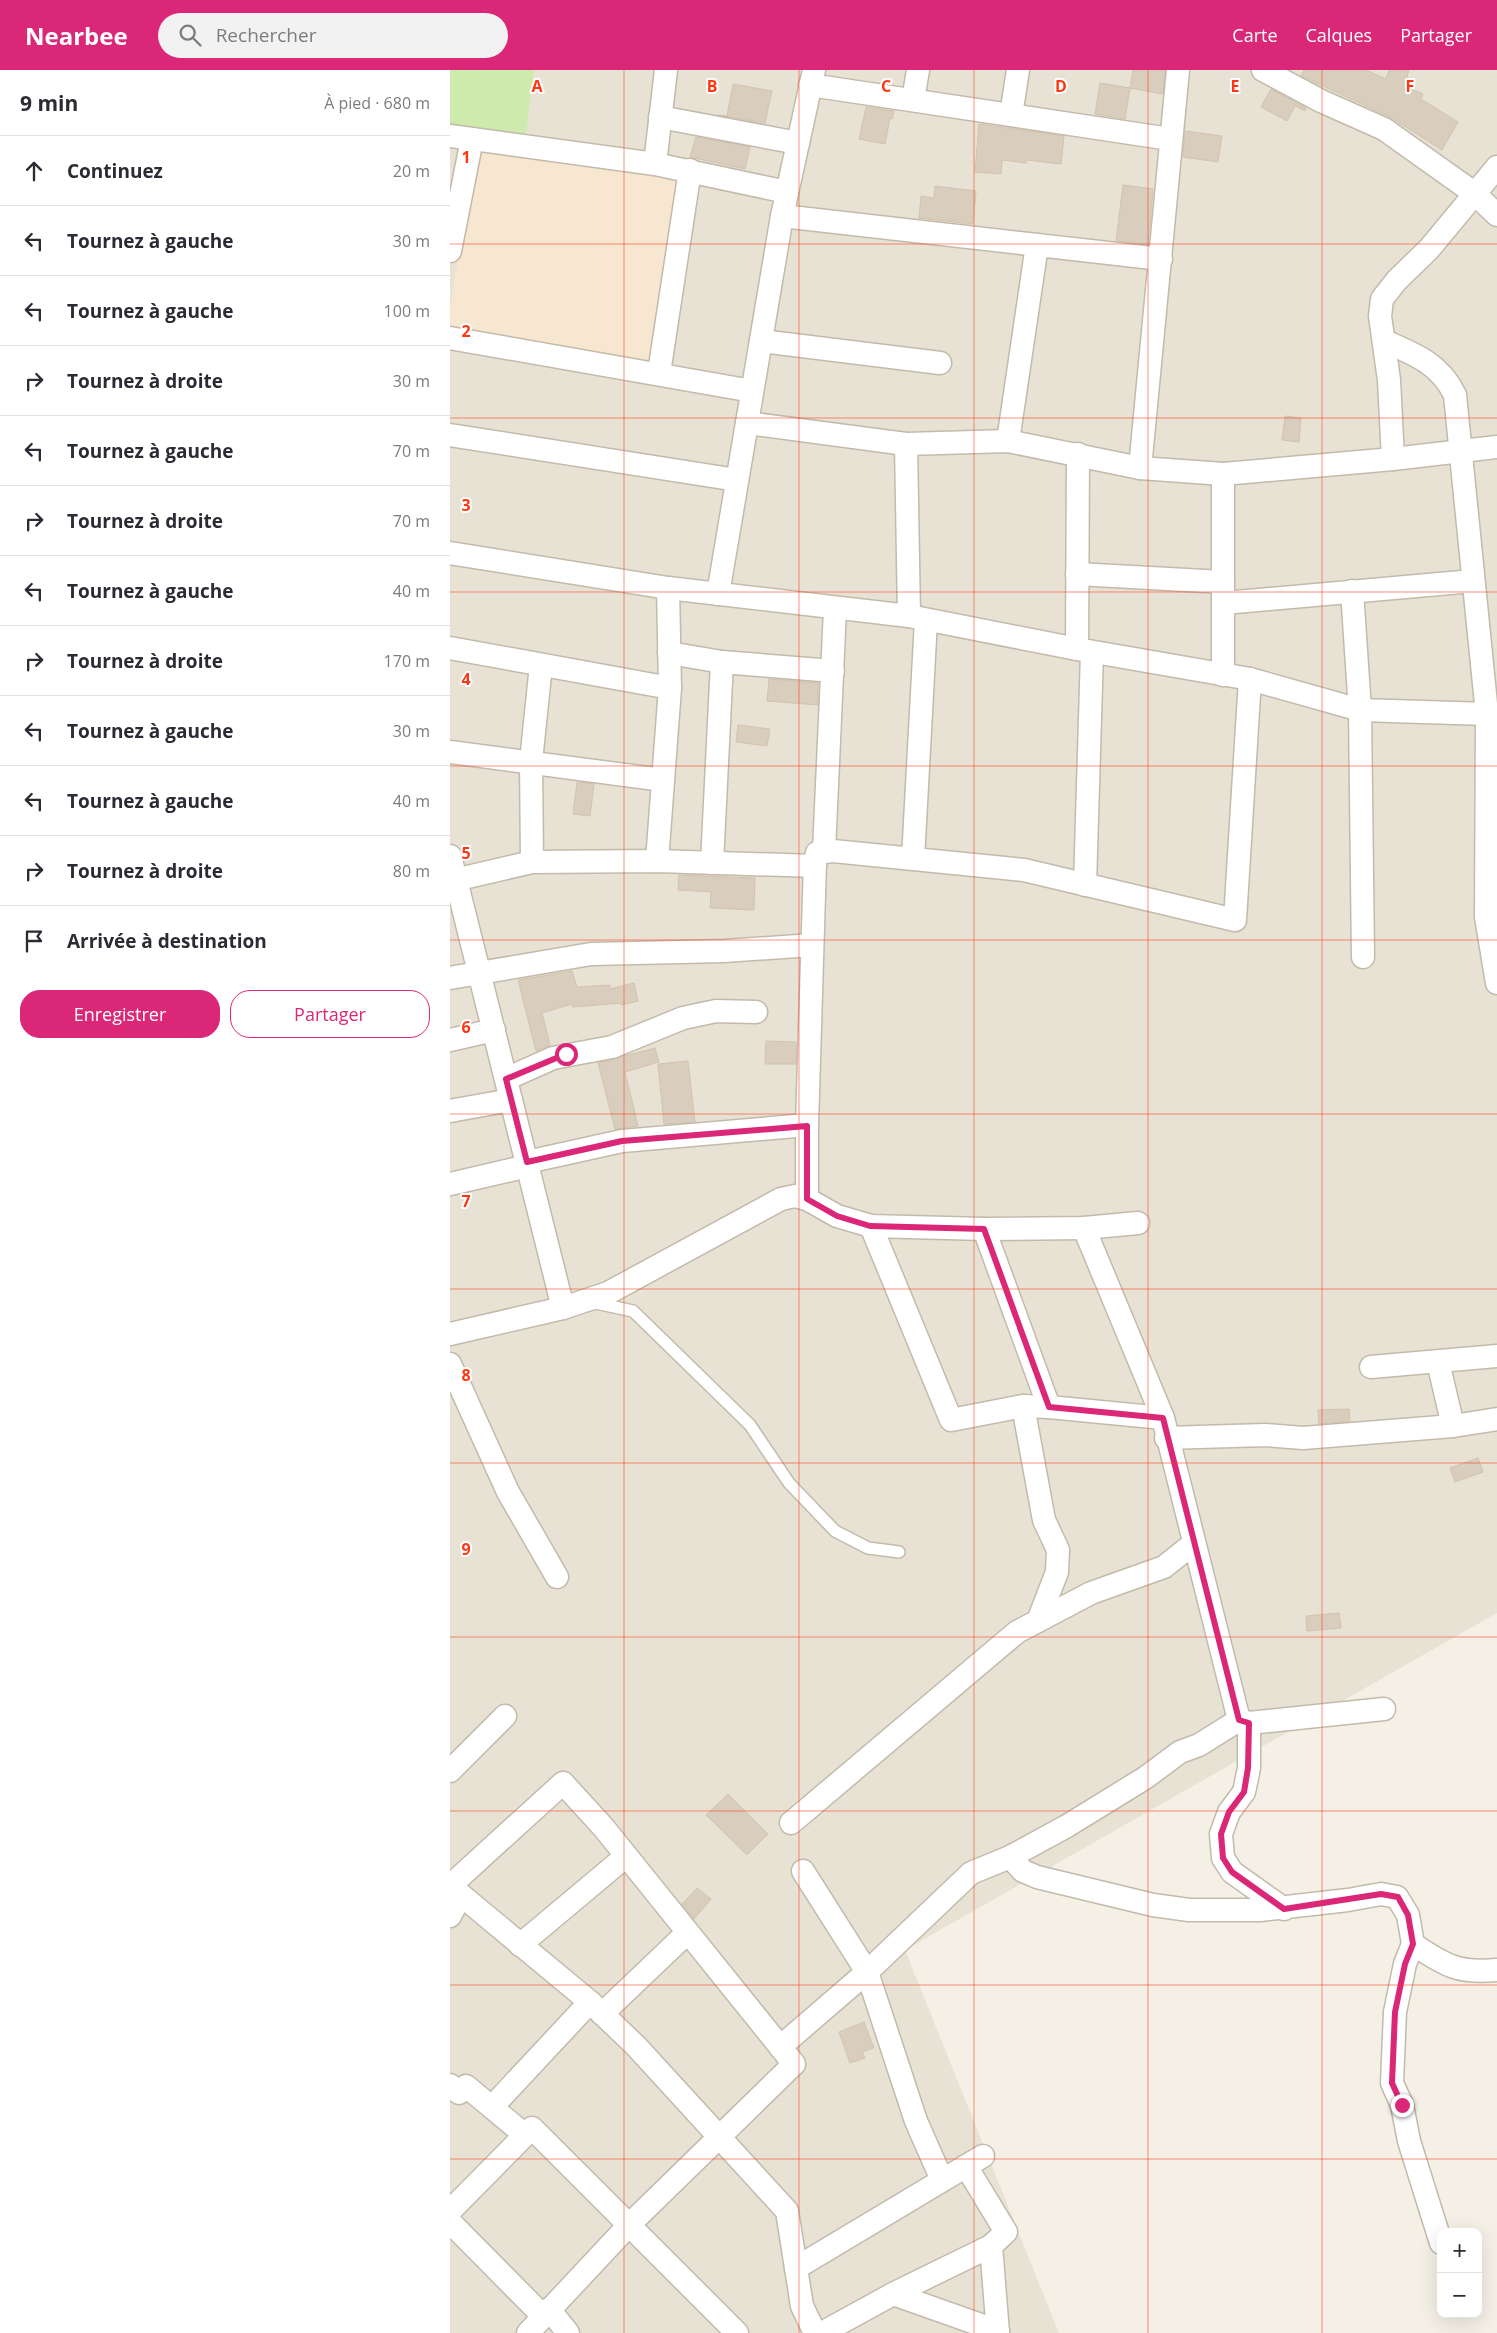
<!DOCTYPE html>
<html lang="fr">
<head>
<meta charset="utf-8">
<style>
	:root { --surface:#fff; --page:#f2f2f3; --text:#2b2b33; --muted:#7c7c81; --line:#e1e1e2; --accent:#db2777 }
	body { margin:0; font-family:"Open Sans",sans-serif; background:var(--page); color:var(--text) }
	.controls { position:absolute; right:15px; bottom:15px; display:grid; overflow:hidden; border-radius:10px; box-shadow:0 5px 20px #0002 }
	.controls button { width:45px; height:45px; display:grid; place-items:center; padding:0; border:0; border-bottom:1px solid var(--line); background:var(--surface); color:var(--text); font:25px sans-serif }
	.stop { position:absolute; width:15px; height:15px; margin:-11px; border:4px solid #db2777; border-radius:50%; background:#fff }
	.stop.end { background:#db2777; border-color:#fff; box-shadow:0 1px 5px #0008 }
	.list { margin:0; padding:0; list-style:none }
	h2 { display:flex; justify-content:space-between; align-items:center; height:65px; margin:0; padding:0 20px; font-size:21px }
	h2 small { font-size:16px; font-weight:400; color:var(--muted) }
	.list li { display:grid; grid-template-columns:32px 1fr auto; gap:15px; align-items:center; box-sizing:border-box; height:70px; padding:0 20px; border-top:1px solid var(--line) }
	.list b { display:block; font-size:19px; white-space:nowrap }
	.list em { font-size:16px; font-style:normal; color:var(--muted) }
	.actions { display:flex; gap:10px; padding:15px 20px }
	.actions a { flex:1; padding:11px 0; border:1px solid var(--accent); border-radius:20px; text-align:center; font-size:18px; color:var(--accent) }
	.actions .main { background:var(--accent); color:#fff }
	.icon { flex:none; width:28px; height:28px; fill:none; stroke:currentColor; stroke-width:2; stroke-linecap:round; stroke-linejoin:round }
	.map { position:relative; flex:none; width:1047px; height:2263px; overflow:hidden }
	header { display:flex; align-items:center; gap:30px; box-sizing:border-box; height:70px; padding:0 25px; background:var(--accent); color:#fff }
	header strong { font-size:24px }
	nav { display:flex; gap:28px; margin-inline-start:auto; font-size:18px }
	.search { width:350px; height:45px; background:var(--page); display:flex; align-items:center; gap:12px; box-sizing:border-box; padding:0 18px; border-radius:28px; color:var(--muted); font-size:19px }
	main { display:flex }
	aside { flex:1; background:var(--surface) }
	.map>svg:first-child { display:block }
	.residential { fill:#e8e2d4 }
	.commercial { fill:#f7e6d0 }
	.green { fill:#ceeaad }
	.building { fill:#d9cebe; stroke:#d1c3ae }
	.lines { fill:none; stroke-linecap:round; stroke-linejoin:round }
	.lane-casing { stroke:#c3baab; stroke-width:14 }
	.street-casing { stroke:#c3baab; stroke-width:25 }
	.lane { stroke:#fff; stroke-width:11 }
	.street { stroke:#fff; stroke-width:22 }
	.route { stroke:#db2777; stroke-width:6 }
	.grid { fill:none; stroke:#ff3612; stroke-width:1; stroke-opacity:0.55 }
	.grid-label { font-size:16px; text-anchor:middle; font-weight:bold; fill:#ff3612; stroke:#fff; stroke-width:4; stroke-linejoin:round; paint-order:stroke }
</style>
</head>
<body>
<header>
<strong>Nearbee</strong>
<div class="search"><svg class="icon" aria-label="search" viewBox="0 0 24 24"><circle cx="10" cy="10" r="6"/><path d="M15 15l6 6"/></svg>Rechercher</div>
<nav><a>Carte</a><a>Calques</a><a>Partager</a></nav>
</header>
<main>
<aside>
<h2>9 min<small>À pied · 680 m</small></h2>
<ul class="list">
<li><svg class="icon" aria-label="ahead" viewBox="0 0 24 24"><path d="M12 20V5M6 11l6-6 6 6"/></svg><div><b>Continuez</b></div><em>20 m</em></li>
<li><svg class="icon" aria-label="left" viewBox="0 0 24 24"><path d="M17 20v-9H6M10 6l-5 5 5 5"/></svg><div><b>Tournez à gauche</b></div><em>30 m</em></li>
<li><svg class="icon" aria-label="left" viewBox="0 0 24 24"><path d="M17 20v-9H6M10 6l-5 5 5 5"/></svg><div><b>Tournez à gauche</b></div><em>100 m</em></li>
<li><svg class="icon" aria-label="right" viewBox="0 0 24 24"><path d="M7 20v-9h11M14 6l5 5-5 5"/></svg><div><b>Tournez à droite</b></div><em>30 m</em></li>
<li><svg class="icon" aria-label="left" viewBox="0 0 24 24"><path d="M17 20v-9H6M10 6l-5 5 5 5"/></svg><div><b>Tournez à gauche</b></div><em>70 m</em></li>
<li><svg class="icon" aria-label="right" viewBox="0 0 24 24"><path d="M7 20v-9h11M14 6l5 5-5 5"/></svg><div><b>Tournez à droite</b></div><em>70 m</em></li>
<li><svg class="icon" aria-label="left" viewBox="0 0 24 24"><path d="M17 20v-9H6M10 6l-5 5 5 5"/></svg><div><b>Tournez à gauche</b></div><em>40 m</em></li>
<li><svg class="icon" aria-label="right" viewBox="0 0 24 24"><path d="M7 20v-9h11M14 6l5 5-5 5"/></svg><div><b>Tournez à droite</b></div><em>170 m</em></li>
<li><svg class="icon" aria-label="left" viewBox="0 0 24 24"><path d="M17 20v-9H6M10 6l-5 5 5 5"/></svg><div><b>Tournez à gauche</b></div><em>30 m</em></li>
<li><svg class="icon" aria-label="left" viewBox="0 0 24 24"><path d="M17 20v-9H6M10 6l-5 5 5 5"/></svg><div><b>Tournez à gauche</b></div><em>40 m</em></li>
<li><svg class="icon" aria-label="right" viewBox="0 0 24 24"><path d="M7 20v-9h11M14 6l5 5-5 5"/></svg><div><b>Tournez à droite</b></div><em>80 m</em></li>
<li><svg class="icon" aria-label="arrive" viewBox="0 0 24 24"><path d="M6 21V4h12l-3 4 3 4H6"/></svg><div><b>Arrivée à destination</b></div></li>
</ul>
<div class="actions"><a class="main">Enregistrer</a><a>Partager</a></div>
</aside>
<div class="map">
<svg width="1047" height="2263" viewBox="0 0 1047 2263">
	<rect width="100%" height="100%" fill="#f4f0e6"/>
	<!-- residential -->
	<path class="residential" d="M0 0H1047V1543L455 1880 609 2263H0Z"/>
	<!-- commercial -->
	<path class="commercial" d="M27 76 229 109 199 292 0 261V237Z"/>
	<!-- green -->
	<path class="green" d="M0 0H84L76 65 0 56Z"/>
	<!-- building -->
	<g class="building">
		<path d="M683 0H715L713 24 680 18Z"/>
		<path d="M854 0H916L936 9 939 0H959L957 6 959 9 957 17 973 24 971 29 1008 52 992 80 940 47 851 6Z"/>
		<path d="M650 13 680 18 675 49 645 44Z"/>
		<path d="M283 14 322 21 315 53 269 45 277 46Z"/>
		<path d="M821 19 856 38 855 41 845 36 837 51 811 37Z"/>
		<path d="M416 37 444 41 442 49 440 48 435 74 409 69Z"/>
		<path d="M529 54 614 66 611 94 577 90 576 93 552 90 551 104 525 102Z"/>
		<path d="M735 61 772 66 768 92 733 87Z"/>
		<path d="M246 67 300 77 295 99 240 87Z"/>
		<path d="M673 115 703 119 698 174 666 171Z"/>
		<path d="M485 116 526 121 523 154 469 148 471 126 484 128Z"/>
		<path d="M835 346 851 348 849 372 832 370Z"/>
		<path d="M319 609 368 613V635L317 631Z"/>
		<path d="M288 655 320 659 317 676 286 672Z"/>
		<path d="M127 712 144 714 140 746 123 744Z"/>
		<path d="M229 805 305 808 304 840 260 838 261 822 228 820Z"/>
		<path d="M122 901 127 917 160 915V919L184 913 188 931 171 935V933L123 937 122 934 92 943 100 975 86 981 68 910Z"/>
		<path d="M316 971 346 972V994H315Z"/>
		<path d="M205 978 209 992 175 1002 188 1056 165 1059 148 993Z"/>
		<path d="M238 991 245 1052 214 1054 208 994Z"/>
		<path d="M899 1339 900 1351 869 1354 868 1340Z"/>
		<path d="M1028 1388 1033 1402 1005 1412 1000 1398Z"/>
		<path d="M889 1543 891 1558 857 1561 856 1546Z"/>
		<path d="M278 1724 318 1764 297 1785 256 1745Z"/>
		<path d="M247 1818 261 1829 244 1849 232 1834Z"/>
		<path d="M414 1952 424 1978 412 1982 415 1988 400 1993 389 1962Z"/>
	</g>
	<g class="lines">
		<!-- lane casing -->
		<g class="lane-casing">
			<path id="lane" d="M141 1232 183 1241 300 1355 339 1413 385 1461 418 1478 449 1482"/>
		</g>
		<!-- street casing -->
		<g class="street-casing">
			<g id="street">
				<path d="M813 0 871 31 934 59 1024 123 1047 145"/>
				<path d="M360 15 720 69"/>
				<path d="M463 30 468 0"/>
				<path d="M561 45 568 0"/>
				<path d="M210 47 348 73"/>
				<path d="M0 66 205 94 337 122"/>
				<path d="M205 94 216 0"/>
				<path d="M332 146 711 189"/>
				<path d="M0 181 22 69"/>
				<path d="M0 268 302 321"/>
				<path d="M311 271 490 293"/>
				<path d="M934 271C965 284 990 294 1005 325L1037 644 1036 847 1047 913"/>
				<path d="M209 303 240 100"/>
				<path d="M297 353 456 374 558 371 690 398 773 404 943 389 1047 377"/>
				<path d="M0 365 287 410"/>
				<path d="M558 371 587 175"/>
				<path d="M456 374 459 546"/>
				<path d="M943 389 939 310 930 246 932 229 947 210 979 179 1047 97"/>
				<path d="M690 398 728 0"/>
				<path d="M773 404V605"/>
				<path d="M0 483 218 518 459 546 627 579 800 609 910 640 1037 644"/>
				<path d="M627 504 773 512"/>
				<path d="M902 521 910 640 913 887"/>
				<path d="M268 524 332 146 364 0"/>
				<path d="M774 533 1023 511"/>
				<path d="M0 578 220 618"/>
				<path d="M627 579 628 384"/>
				<path d="M219 583 272 592 383 601"/>
				<path d="M0 682 213 710"/>
				<path d="M374 781 385 539"/>
				<path d="M0 786 113 1238"/>
				<path d="M463 789 476 550"/>
				<path d="M207 791 220 618 218 518"/>
				<path d="M82 792 81 691 91 595"/>
				<path d="M262 793 272 592"/>
				<path d="M0 811 82 792 207 791 365 796"/>
				<path d="M635 815 642 582"/>
				<path d="M0 908 141 884 274 881 362 875"/>
				<path d="M0 970 44 960"/>
				<path d="M56 1009 103 988 162 977 233 948 266 941 306 942"/>
				<path d="M0 1041 61 1030"/>
				<path d="M77 1092 172 1071 357 1055"/>
				<path d="M0 1114 78 1096"/>
				<path d="M357 1129V1055L365 792 367 783 383 781 574 800 785 850 800 609"/>
				<path d="M421 1156 501 1350 573 1336 599 1337"/>
				<path d="M634 1158 713 1348 789 1650"/>
				<path d="M534 1159 599 1337 713 1348"/>
				<path d="M0 1264 113 1238 158 1223 331 1129 345 1126 357 1129 387 1146 421 1156 534 1159 634 1158 688 1153"/>
				<path d="M988 1292 1003 1356"/>
				<path d="M0 1294 58 1422 107 1507"/>
				<path d="M921 1297 1047 1286"/>
				<path d="M573 1336 594 1450 608 1480 607 1502 588 1551"/>
				<path d="M716 1368 815 1365 853 1368 1003 1356 1047 1349"/>
				<path d="M799 1653V1698L794 1722 779 1742 771 1764 773 1788 782 1802 834 1839"/>
				<path d="M0 1701 55 1646"/>
				<path d="M341 1753 567 1562 641 1523 714 1497 744 1473"/>
				<path d="M560 1787 573 1801 587 1807 703 1835 739 1840H810L898 1830 931 1824 947 1827 958 1845 963 1874C994 1895 1009 1904 1047 1900"/>
				<path d="M353 1801 417 1902 466 2051 492 2110"/>
				<path d="M0 1812 11 1825 140 1932 186 1976 337 2141 352 2236 365 2263"/>
				<path d="M2 1814 113 1713 154 1758 344 1994 179 2155 78 2263"/>
				<path d="M0 1846 11 1825"/>
				<path d="M963 1874 955 1894 945 1942 942 2013 952 2035 959 2071 991 2173"/>
				<path d="M70 1875 175 1787"/>
				<path d="M152 1944 237 1863"/>
				<path d="M330 1977 417 1902 521 1803 560 1787 617 1756 695 1708 730 1682 749 1675 789 1650 799 1653 934 1639"/>
				<path d="M0 2015 9 2023 16 2016 75 2065"/>
				<path d="M42 2037 140 1932"/>
				<path d="M0 2141 82 2058 287 2263"/>
				<path d="M0 2152 93 2246"/>
				<path d="M541 2176 548 2263"/>
				<path d="M346 2198 533 2086"/>
				<path d="M443 2224 548 2261"/>
				<path d="M99 2239 118 2263"/>
				<path d="M372 2263 443 2224 541 2176 556 2162 516 2096"/>
			</g>
		</g>
		<!-- lane -->
		<use href="#lane" class="lane"/>
		<!-- street -->
		<use href="#street" class="street"/>
	</g>
	<g class="lines">
		<!-- route -->
		<path class="route" d="M116 984 56 1009 77 1092 172 1071 357 1056V1129L387 1146 420 1156 534 1159 599 1337 713 1348 789 1650 799 1653 798 1698 794 1722 779 1742 771 1764 773 1788 782 1802 834 1839 931 1824 948 1827 958 1845 963 1874 955 1894 945 1942 942 2013 952 2035"/>
	</g>
	<!-- grid -->
	<path class="grid" d="M174 0V2263M349 0V2263M524 0V2263M698 0V2263M872 0V2263M0 174H1047M0 348H1047M0 522H1047M0 696H1047M0 870H1047M0 1044H1047M0 1219H1047M0 1393H1047M0 1567H1047M0 1741H1047M0 1915H1047M0 2089H1047"/>
	<g class="grid-label">
		<text x="87" y="22">A</text>
		<text x="262" y="22">B</text>
		<text x="436" y="22">C</text>
		<text x="611" y="22">D</text>
		<text x="785" y="22">E</text>
		<text x="960" y="22">F</text>
		<text x="16" y="93">1</text>
		<text x="16" y="267">2</text>
		<text x="16" y="441">3</text>
		<text x="16" y="615">4</text>
		<text x="16" y="789">5</text>
		<text x="16" y="963">6</text>
		<text x="16" y="1137">7</text>
		<text x="16" y="1311">8</text>
		<text x="16" y="1485">9</text>
	</g>
</svg>
<div class="controls">
<button>+</button>
<button>−</button>
</div>
<div class="stop" style="left:116px;top:984px"></div>
<div class="stop end" style="left:952px;top:2035px"></div>
</div>
</main>
</body>
</html>
